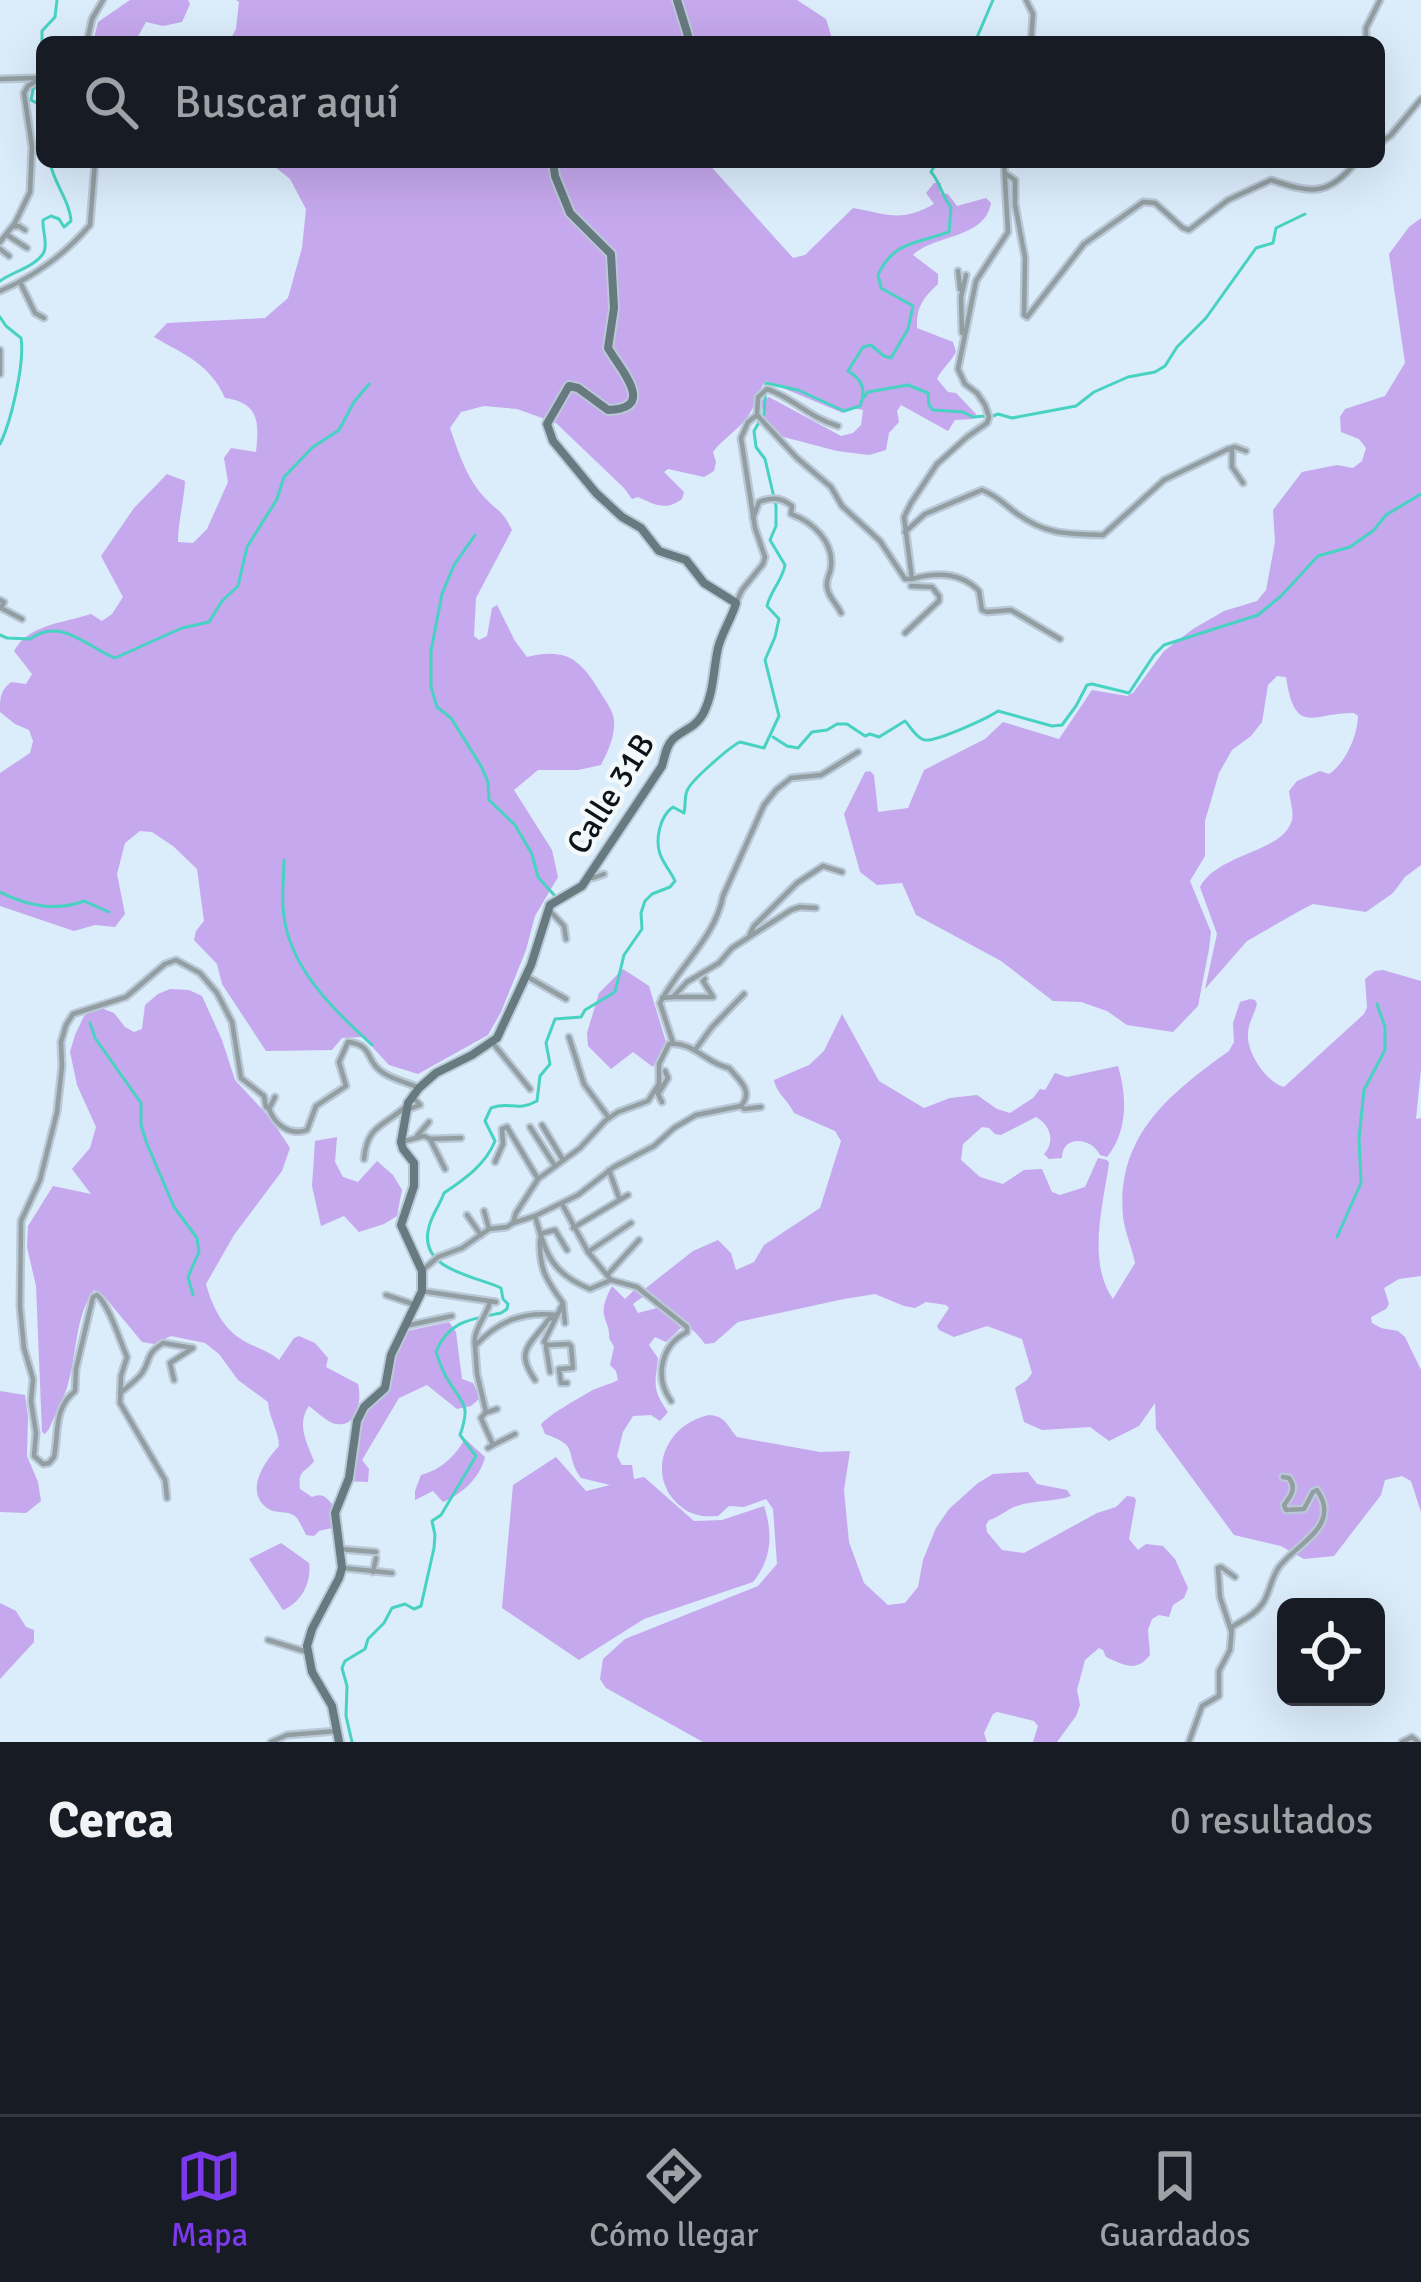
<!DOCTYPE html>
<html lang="es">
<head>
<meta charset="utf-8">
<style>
	:root { --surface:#171b24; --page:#242831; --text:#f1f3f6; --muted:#9ea1a6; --line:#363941; --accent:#7c3aed }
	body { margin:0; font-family:Signika,sans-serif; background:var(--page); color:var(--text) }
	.controls { position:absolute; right:36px; bottom:36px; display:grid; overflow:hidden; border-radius:18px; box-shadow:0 12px 48px #0002 }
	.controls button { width:108px; height:108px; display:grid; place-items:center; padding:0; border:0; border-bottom:3px solid var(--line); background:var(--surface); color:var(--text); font:60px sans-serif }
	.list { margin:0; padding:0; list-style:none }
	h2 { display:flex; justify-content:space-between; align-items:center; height:156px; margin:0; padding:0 48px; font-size:51px }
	h2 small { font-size:39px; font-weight:400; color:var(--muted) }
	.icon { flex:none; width:66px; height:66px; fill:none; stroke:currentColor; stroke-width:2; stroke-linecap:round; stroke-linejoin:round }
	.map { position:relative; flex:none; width:1421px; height:1742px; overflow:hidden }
	.search { position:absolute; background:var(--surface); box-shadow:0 12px 48px #0002; left:36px; right:36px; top:36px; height:132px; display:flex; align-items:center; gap:30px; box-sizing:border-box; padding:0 42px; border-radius:18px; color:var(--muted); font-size:45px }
	.sheet { height:372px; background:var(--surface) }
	nav { display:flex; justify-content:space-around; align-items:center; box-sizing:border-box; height:168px; border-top:3px solid var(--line); background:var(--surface); font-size:33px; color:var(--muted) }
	nav a { display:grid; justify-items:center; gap:6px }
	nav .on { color:var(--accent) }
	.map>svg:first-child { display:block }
	.green { fill:#c5a8ed }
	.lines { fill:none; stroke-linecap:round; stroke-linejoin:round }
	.stream { stroke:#47d2c2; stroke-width:3 }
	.street-casing { stroke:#bac9d7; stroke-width:9 }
	.secondary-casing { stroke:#bac9d7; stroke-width:12 }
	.street { stroke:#929ea1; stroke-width:4.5 }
	.secondary { stroke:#677a7f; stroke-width:8 }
	.labels { text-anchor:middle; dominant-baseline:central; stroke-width:9; stroke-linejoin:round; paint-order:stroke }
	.street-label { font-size:33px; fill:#0c141a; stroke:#f3f8fb }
</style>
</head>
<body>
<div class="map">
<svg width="1421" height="1742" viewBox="0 0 1421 1742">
	<rect width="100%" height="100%" fill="#dbecfb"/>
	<!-- green -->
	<g class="green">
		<path d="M130 0H188L190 4 182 22 163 26 146 22 135 42H93L98 22Z"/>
		<path d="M236 0H797L826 19 833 42H229L236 29 239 2Z"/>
		<path d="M269 162H707L793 258 805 255 853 208C887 214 900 223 934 204L926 193 934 183H941L940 193 948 194 957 206 986 198 991 203C985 239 935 234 913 255L938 274V284C923 298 916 307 917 328L953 342 956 352C951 362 942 368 937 379L948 392 956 393 976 414 973 419 955 420 948 431 901 405 897 411 899 422 889 433 886 450 869 455 837 451 780 436 765 421 761 401 769 397 841 436 853 433 861 425 863 410 852 408 843 413 766 381C757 391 756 405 748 416 739 430 723 438 713 452L716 462 714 471 704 477 668 469 664 472 684 492 682 499C666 511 655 505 638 497L632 499 624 488 556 423 517 409 484 406 461 412 450 428C459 454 467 480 487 500 501 514 502 510 512 530L476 598 474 636 479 640 487 636 492 608 497 605 515 641 527 657C568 647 581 660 602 695 607 703 613 711 614 720 615 737 608 751 601 765L578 770H538L514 790 552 850 558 877 535 916 526 950 501 1012 488 1035 418 1074 389 1065 363 1037 342 1038 332 1050 266 1051 222 984 217 964 194 940 196 931 204 921 197 869 173 846 152 832 140 831 125 843 117 874 125 914 115 927 95 925 74 931 0 906V773L30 753 33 741 29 730 15 724 0 712C0 698 0 691 11 682L26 684 32 674 14 651C29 624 64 623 91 614L102 621 112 614 123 597 101 556 134 508 167 474 185 481C184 502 178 521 178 542L193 543 207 529 228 482 224 458 231 448 256 452C259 423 260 403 225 398 210 364 185 355 154 337L167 323 265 318 288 298 302 248 306 209 290 179Z"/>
		<path d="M1421 218V865L1405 877 1393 893 1366 912 1313 904 1303 909 1247 941 1205 989 1217 934 1200 887C1218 853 1283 853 1292 820 1294 812 1290 800 1289 791L1297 781 1320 771 1329 774C1345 764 1358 735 1358 716L1354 713C1314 712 1295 738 1286 677L1277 676 1268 685 1262 722 1251 736 1232 750 1219 773 1205 821V856L1190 881 1211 932 1209 949 1198 1006 1173 1032 1127 1025 1107 1011 1081 1002 1053 1001 1001 961 916 915 902 883 877 885 860 872 844 814 865 772 870 771 874 775 878 812 908 808 924 770 985 739 1003 722 1059 739 1092 690 1127 696 1133 693 1164 651 1193 629 1224 611 1257 601 1266 590 1275 542 1273 510 1302 472 1337 465 1353 468 1362 461 1366 448 1359 439 1341 432 1340 417 1345 409 1385 396 1405 363 1389 254 1409 227Z"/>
		<path d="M623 969 649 986 666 1042 653 1067 633 1052 611 1069 588 1046 587 1033 599 993Z"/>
		<path d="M1383 970 1421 981V1069L1416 1119 1421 1118V1276L1399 1279 1384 1288 1389 1304 1386 1309 1371 1317 1372 1323 1381 1328 1398 1331 1405 1337 1421 1370V1512L1411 1481 1402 1476 1385 1480 1381 1495 1334 1556 1304 1559 1281 1546 1234 1535 1156 1429 1155 1403 1139 1426 1109 1441 1090 1427 1042 1430 1024 1422 1015 1388 1027 1380 1032 1373 1022 1339 987 1326 954 1337 939 1330 937 1326 949 1308 946 1305 926 1302 915 1308 904 1306 875 1294 844 1299 738 1322 714 1343 705 1344C689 1321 663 1310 646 1288L693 1251 718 1240 731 1253 736 1270 754 1262 764 1245 820 1208 841 1141 835 1131 794 1113C788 1100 776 1093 774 1080L809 1065 824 1051 842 1014 879 1081 924 1108 950 1098 977 1095 997 1109 1010 1113 1033 1098 1040 1089 1045 1090 1055 1073 1067 1077 1118 1066C1127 1096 1128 1131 1107 1157L1100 1155C1091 1137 1062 1135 1062 1158L1049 1159 1044 1154C1056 1141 1050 1125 1036 1117L1001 1135 995 1134 989 1128 982 1127 963 1144 961 1160 980 1177 1003 1184 1024 1170 1042 1169 1052 1192 1060 1195 1085 1187 1098 1158 1107 1160 1109 1163C1103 1205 1087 1262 1113 1299L1135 1263C1132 1248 1125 1232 1123 1217 1116 1136 1169 1094 1229 1051L1234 1042 1233 1023 1240 1002 1250 999 1255 1000 1257 1004C1255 1013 1248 1024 1248 1033 1246 1052 1266 1082 1284 1087L1364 1014 1367 1007 1365 979 1375 971Z"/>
		<path d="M170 989 189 990 202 996 222 1040 235 1080 271 1119 290 1148 282 1171 234 1235 206 1284C212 1306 223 1329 244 1341 256 1348 268 1350 279 1360L294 1338 299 1336 315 1343 328 1358 326 1367 358 1384C362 1398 358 1428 336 1424 328 1423 316 1411 309 1406 296 1424 307 1443 314 1461 305 1474 298 1468 300 1489L312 1497C322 1493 325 1496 332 1504V1528L319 1531 314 1536 306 1535C303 1529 300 1522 296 1517 287 1509 276 1515 267 1508 244 1491 265 1461 279 1446 279 1432 269 1418 268 1402L238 1380 219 1354 205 1343 171 1336 154 1344 142 1342 104 1296 94 1290C75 1316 77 1354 68 1384 64 1399 55 1414 49 1429L45 1434 42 1432 36 1286 27 1247 28 1226 53 1186 91 1194 72 1169 90 1148 96 1127 77 1085 70 1052 75 1035 84 1016 90 1011 101 1008 114 1013 125 1027 134 1032 142 1029 145 1005 158 994Z"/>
		<path d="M337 1137 335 1162 343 1177 358 1182 377 1161 393 1175 402 1190 397 1216 384 1224 359 1232 344 1216 321 1226 312 1186 315 1141Z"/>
		<path d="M612 1286 625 1299 635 1289 644 1296 633 1304 638 1313 657 1308 682 1327 666 1342 655 1337 649 1345 658 1358C655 1385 652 1389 668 1412L660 1421 651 1415 633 1416 623 1432 617 1456 622 1465H632L634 1479 644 1477 694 1521 722 1520 764 1506C773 1533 772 1559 753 1582L644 1619 579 1660 502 1608 513 1485 556 1457 586 1491 610 1485 581 1478C563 1452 582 1447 545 1434L541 1424C556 1410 573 1402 591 1391 600 1386 609 1385 618 1380L616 1371 610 1365 614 1347 609 1338C610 1328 606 1324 604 1315 602 1305 608 1294 612 1286Z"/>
		<path d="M449 1322 456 1332 462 1379 473 1383 480 1398 471 1406 457 1409 427 1385 399 1398 362 1460 369 1469 368 1482 344 1481 363 1402 391 1387 396 1355 407 1331Z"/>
		<path d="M0 1391 25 1395 28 1417 27 1456 38 1482 41 1501 26 1513 0 1512Z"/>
		<path d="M709 1415C726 1416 727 1426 737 1437L820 1452 850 1451 844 1490 849 1542 864 1583 888 1605 905 1603 918 1587 923 1560 936 1528 949 1509 978 1483 993 1474 1028 1472 1037 1484 1067 1490 1071 1496C1054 1502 1034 1500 1017 1506 1007 1509 1000 1517 989 1520L986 1525 987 1532 1002 1550 1024 1553 1097 1513 1116 1507 1127 1496 1134 1497 1136 1500 1129 1539 1138 1550 1146 1544 1163 1546 1175 1559 1188 1588 1184 1598 1173 1605 1169 1617 1159 1615 1152 1619 1148 1630 1150 1655C1136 1673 1124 1665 1106 1657L1103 1650 1099 1648 1085 1660 1077 1690 1080 1705 1076 1716 1057 1742H1033L1038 1726 1034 1721 997 1712 993 1714 984 1733 987 1742H703L606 1688 600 1679 603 1659 625 1639 758 1586 777 1564 773 1509 766 1499 744 1507 729 1506 718 1516C711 1516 704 1517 698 1515 688 1513 679 1506 673 1499 647 1466 670 1423 709 1415Z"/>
		<path d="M465 1439 485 1457C480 1478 462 1494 443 1502L433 1491 415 1500V1491L421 1475C442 1469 454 1457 465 1439Z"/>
		<path d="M281 1543 309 1563C312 1582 301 1603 283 1610L249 1559Z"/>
		<path d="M0 1603 16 1611 26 1627 34 1630V1642L0 1679Z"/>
	</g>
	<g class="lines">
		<!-- stream -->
		<g class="stream">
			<path d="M975 42 993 0"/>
			<path d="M42 54V31L55 17 57 0"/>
			<path d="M41 82 33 89 31 100 42 106"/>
			<path d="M0 281C12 272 37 266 44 252 48 242 42 230 43 220L51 216 59 219 64 227 71 221C70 201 53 182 50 162"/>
			<path d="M0 317 6 326 21 338C25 363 11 422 0 444"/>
			<path d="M864 397 868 392 908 385 928 393 929 405 933 410 963 412 973 417 985 416"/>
			<path d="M993 416 998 414 1012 418 1076 406 1094 392 1128 377 1155 372 1165 366 1177 347 1206 318 1256 248 1273 243 1276 228 1305 214"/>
			<path d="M475 535 454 565 442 594 431 651V687L437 707 451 718 481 766 488 782 489 800 515 825 532 854 538 877 555 896"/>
			<path d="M0 635 7 638 30 639C61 616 88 648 115 658L182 628 209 622 222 601 238 586 247 547 277 499 284 477 313 447 339 430 354 402 369 384"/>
			<path d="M773 737 787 746 798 748 812 732 827 730 837 724H847L865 736 870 734 879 737 905 721C910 726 917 739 925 740 936 742 988 718 998 711L1052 726 1062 725 1076 706 1087 685 1092 684 1129 693 1154 655 1164 645 1258 615 1281 596 1318 556 1350 547 1374 530 1386 515 1421 494"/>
			<path d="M284 860C284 875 282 891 283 907 286 965 332 1008 372 1045"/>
			<path d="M0 892C26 905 56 912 84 901L109 912"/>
			<path d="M90 1023 95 1038 141 1103V1125L147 1144 174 1207 197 1238 199 1252 188 1277 193 1295"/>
			<path d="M1337 1237 1361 1183 1359 1138 1364 1090 1385 1050V1027L1377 1004"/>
			<path d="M352 1742 346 1716 347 1686 342 1668 345 1661 365 1649 368 1639 384 1623 392 1608 405 1604 414 1609 421 1606 434 1548 435 1535 432 1521 441 1515 476 1456 460 1435C471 1404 463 1405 448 1380 443 1372 439 1361 436 1352 448 1321 471 1319 501 1313L507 1309 508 1304 503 1299 501 1288C476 1276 417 1270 429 1227 432 1214 440 1205 444 1193 465 1179 486 1164 495 1141L485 1121 491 1108C510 1101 517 1112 537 1101L540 1076 550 1064 546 1043 555 1019 581 1017 585 1010 615 992 624 955 642 929 641 913 645 901 652 894 670 887 675 881C671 872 663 863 660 854 655 839 660 816 673 807L684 813C686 805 684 798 687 791 690 781 731 746 740 742L764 748 779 716 765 660 775 637 779 619 767 606C771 590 782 581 785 565L770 540 776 526V506L765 459 756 447 754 431 764 414 766 383 798 390 844 411 860 406C867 390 862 379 848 371L863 347 871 345 884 356 891 358 908 329 913 306 881 288 878 275C893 241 919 243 949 232L951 207C941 195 941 183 931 172L935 165 954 162"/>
		</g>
		<!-- street casing -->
		<g class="street-casing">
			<g id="street">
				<path d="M1026 0 1033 14 1031 42"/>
				<path d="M87 42 92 19 103 0"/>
				<path d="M1366 42V28L1380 0"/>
				<path d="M0 79 36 78"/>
				<path d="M1379 144 1391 135 1421 99"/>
				<path d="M1006 174 1015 180V204L1025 258 1024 315 1027 317 1084 244 1143 202 1155 203 1183 228 1189 230 1228 200 1271 180C1311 193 1328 197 1356 162"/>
				<path d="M12 227 19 226 25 230"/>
				<path d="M7 235 27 248"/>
				<path d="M0 242 15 223 30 192 32 147 24 93 28 86 40 79"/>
				<path d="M0 249 9 256"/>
				<path d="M958 271 960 289"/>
				<path d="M20 282 35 313 44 318"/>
				<path d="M0 291C34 277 66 253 90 225L95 162"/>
				<path d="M962 333 961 297 966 275"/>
				<path d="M0 350V374"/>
				<path d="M757 415 758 397 767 389C792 397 808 417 838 426"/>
				<path d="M1228 449 1232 451V467L1243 483"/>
				<path d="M753 518 759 502C771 497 781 497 792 506L791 514C813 522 834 542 831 567 830 576 826 577 827 587 828 597 837 604 841 613"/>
				<path d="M905 532 925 514 982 490C996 495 1004 504 1016 513 1046 535 1068 534 1103 535L1164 480 1228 449 1235 447 1246 451"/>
				<path d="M912 579C936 572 961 572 979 591L982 610 987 612 1011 610 1060 639"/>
				<path d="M0 600 4 602 1 608 22 619"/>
				<path d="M736 603 742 590 763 564 765 557 755 528 741 438 748 422 757 415 797 458 831 487 842 506 880 541 905 579H912L904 517 911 503 937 464 967 437 987 423 989 417 985 405 977 393 965 384 958 369 976 281 1008 232 1004 162"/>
				<path d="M905 633 939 601V596L932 587 911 586"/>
				<path d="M589 877 593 878 604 874"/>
				<path d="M548 909 564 926 566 939"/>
				<path d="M750 934 754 926 797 883 823 866 842 872"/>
				<path d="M526 976 566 999"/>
				<path d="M673 997H713L703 981 705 979"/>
				<path d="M662 998 673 997 687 982 719 963 732 948 791 910 800 907 816 908"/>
				<path d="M569 1037 584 1084 609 1118"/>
				<path d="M492 1042 530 1089"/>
				<path d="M673 1043 660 1003C679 966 715 938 723 896L764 805 776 790 791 778 821 775 858 752"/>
				<path d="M695 1050 712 1027 744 994"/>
				<path d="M275 1097 269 1109C275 1125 290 1136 307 1130L316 1106 346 1086 339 1062 348 1042C374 1045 365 1061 382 1072 393 1080 407 1082 419 1088"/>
				<path d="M662 1102 658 1094 668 1078 665 1071"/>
				<path d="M741 1106 744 1109 761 1107"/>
				<path d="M409 1109 420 1105 412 1096"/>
				<path d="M542 1125 563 1160"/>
				<path d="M507 1127 538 1179"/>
				<path d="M530 1127 555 1166"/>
				<path d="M417 1136 429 1122"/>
				<path d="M430 1139 461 1138"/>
				<path d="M401 1142 424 1136 430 1139 445 1169"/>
				<path d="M364 1159C367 1126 382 1127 404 1108"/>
				<path d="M495 1162 503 1144 502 1129 507 1127"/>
				<path d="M609 1170 619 1198"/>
				<path d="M562 1204 588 1252"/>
				<path d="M484 1211 489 1229"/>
				<path d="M467 1215 481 1235"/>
				<path d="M513 1223 535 1216C546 1254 551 1273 590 1289L611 1280"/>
				<path d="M631 1223 588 1252 611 1280 637 1287 687 1327V1332C661 1345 654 1377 671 1401"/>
				<path d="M573 1228 628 1195"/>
				<path d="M540 1234 555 1230 567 1250"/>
				<path d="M540 1239C539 1269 546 1280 563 1303L544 1342 548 1345 569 1344 571 1346 573 1368 559 1369 561 1383H567"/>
				<path d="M424 1269 438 1257 462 1248 489 1229 507 1227 513 1223 516 1213 538 1179 580 1148 606 1120 618 1112 648 1101 659 1084V1064L669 1044C693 1041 707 1064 729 1068 739 1080 754 1091 741 1106L696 1115 674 1128 654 1146 614 1167 578 1195 535 1216"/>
				<path d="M608 1274 639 1240"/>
				<path d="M422 1291 496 1302"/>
				<path d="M386 1295 416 1305"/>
				<path d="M563 1304 565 1323"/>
				<path d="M405 1326 452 1316"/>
				<path d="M475 1346C472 1331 486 1317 490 1302"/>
				<path d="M546 1347 550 1372"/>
				<path d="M535 1380C517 1354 526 1348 542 1328 553 1315 541 1324 557 1315"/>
				<path d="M120 1393C127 1387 137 1380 142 1373 152 1358 144 1356 163 1343L193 1348 170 1363 174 1380"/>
				<path d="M485 1413 497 1409"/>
				<path d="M493 1445 515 1434"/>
				<path d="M488 1448 493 1445 481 1418 486 1412 477 1374 475 1346C498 1321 523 1311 557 1315"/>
				<path d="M167 1498 165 1480 120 1403 121 1376 127 1357C120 1341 109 1305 97 1295L93 1297 76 1369 75 1391C53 1409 59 1433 54 1457L49 1463 43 1464 34 1456 36 1433 31 1401 33 1379 24 1348 20 1307 21 1221 40 1180 57 1112 62 1066 61 1042 66 1025 73 1014 126 997 165 964 176 960 200 973 217 993 232 1022 241 1078 264 1096 266 1107 269 1109"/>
				<path d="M340 1549 376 1552"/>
				<path d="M344 1568 392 1573"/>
				<path d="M373 1572 376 1558"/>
				<path d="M1231 1630 1220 1597 1218 1568 1221 1567 1235 1577"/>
				<path d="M268 1640 307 1652"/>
				<path d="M271 1742 287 1735 337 1731"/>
				<path d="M1189 1742 1202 1706 1219 1696V1671L1230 1650 1232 1627C1243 1620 1256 1614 1263 1603 1270 1592 1271 1578 1279 1567 1297 1543 1342 1526 1317 1490L1313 1492 1304 1509 1286 1510 1284 1505C1291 1496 1297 1488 1289 1478L1283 1477"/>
				<path d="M1402 1742 1412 1737 1418 1742"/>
			</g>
		</g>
		<!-- secondary casing -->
		<g class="secondary-casing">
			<g id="secondary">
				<path d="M677 0 690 42"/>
				<path d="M339 1742 332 1706 312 1672 307 1646 312 1629 339 1578 342 1568 335 1513 349 1478 357 1421 364 1407 385 1388 391 1355 422 1291V1271L401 1225 414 1186V1163L403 1149 401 1142 408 1103 419 1088 436 1073 472 1055 497 1038 531 965 550 905 582 886 662 766C665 756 666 746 673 739 684 729 695 728 703 714 714 693 713 671 718 648 722 632 732 618 736 603L704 583 686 560 659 551 641 528 622 517 596 493 553 441 547 424 569 386 578 388 608 410C658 409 620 369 608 348L614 308 611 254 570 213 555 176 553 162"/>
			</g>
		</g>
		<!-- street -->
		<use href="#street" class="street"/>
		<!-- secondary -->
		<use href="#secondary" class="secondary"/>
	</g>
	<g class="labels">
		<!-- street labels -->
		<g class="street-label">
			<text transform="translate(611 794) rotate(-58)">Calle 31B</text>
		</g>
	</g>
</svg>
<div class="controls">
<button><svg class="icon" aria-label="locate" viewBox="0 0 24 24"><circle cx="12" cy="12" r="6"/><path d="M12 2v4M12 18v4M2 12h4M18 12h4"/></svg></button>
</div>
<div class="search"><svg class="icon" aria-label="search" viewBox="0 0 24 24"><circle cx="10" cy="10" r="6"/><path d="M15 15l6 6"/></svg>Buscar aquí</div>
</div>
<section class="sheet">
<h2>Cerca<small>0 resultados</small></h2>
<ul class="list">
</ul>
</section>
<nav>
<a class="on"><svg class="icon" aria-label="map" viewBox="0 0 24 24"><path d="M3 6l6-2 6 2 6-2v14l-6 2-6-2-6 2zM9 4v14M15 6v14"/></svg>Mapa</a>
<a><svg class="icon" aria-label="directions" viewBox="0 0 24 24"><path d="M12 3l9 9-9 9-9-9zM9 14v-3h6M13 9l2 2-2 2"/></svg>Cómo llegar</a>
<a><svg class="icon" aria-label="saved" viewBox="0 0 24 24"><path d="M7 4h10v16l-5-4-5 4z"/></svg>Guardados</a>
</nav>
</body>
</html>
